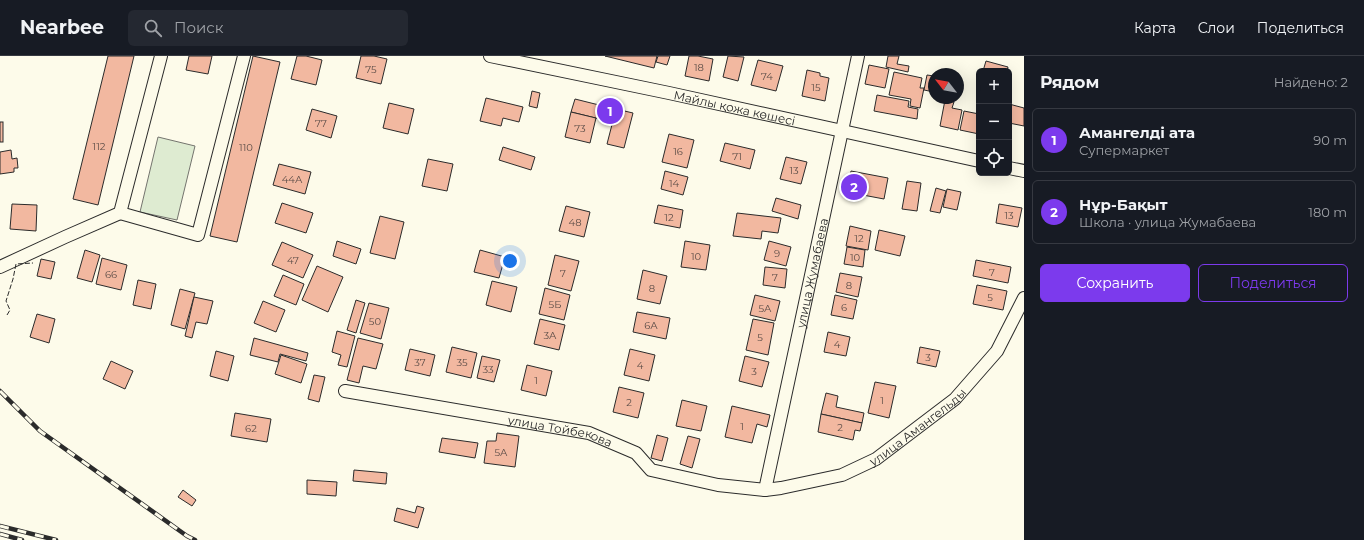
<!DOCTYPE html>
<html lang="ru">
<head>
<meta charset="utf-8">
<style>
	:root { --surface:#171b24; --page:#242831; --text:#f1f3f6; --muted:#9ea1a6; --line:#363941; --accent:#7c3aed }
	body { margin:0; font-family:Montserrat,sans-serif; background:var(--page); color:var(--text) }
	.controls { position:absolute; right:12px; top:12px; display:grid; overflow:hidden; border-radius:6px; box-shadow:0 4px 16px #0002 }
	.controls button { width:36px; height:36px; display:grid; place-items:center; padding:0; border:0; border-bottom:1px solid var(--line); background:var(--surface); color:var(--text); font:20px sans-serif }
	.compass { position:absolute; left:928px; top:12px; width:36px; height:36px; border-radius:50%; background:var(--surface); box-shadow:0 4px 16px #0002; rotate:301deg }
	.you { position:absolute; left:510px; top:205px; width:14px; height:14px; margin:-10px; border:3px solid #fff; border-radius:50%; background:#1a73e8; box-shadow:0 0 0 6px #1a73e833 }
	.badge { display:grid; place-items:center; width:26px; height:26px; border-radius:50%; background:var(--accent); color:#fff; font-size:13px; font-weight:700 }
	.pin { position:absolute; translate:-50% -50%; border:2px solid #fff; box-shadow:0 1px 4px #0006 }
	.list { margin:0; padding:0; list-style:none }
	h2 { display:flex; justify-content:space-between; align-items:center; height:52px; margin:0; padding:0 16px; font-size:17px }
	h2 small { font-size:13px; font-weight:400; color:var(--muted) }
	.list li { display:grid; grid-template-columns:26px 1fr auto; gap:12px; align-items:center; box-sizing:border-box; height:64px; margin:0 8px 8px; padding:0 8px; border:1px solid var(--line); border-radius:6px }
	.list b { display:block; font-size:15px; white-space:nowrap }
	.list p { margin:0; font-size:13px; white-space:nowrap; color:var(--muted) }
	.list em { font-size:13px; font-style:normal; color:var(--muted) }
	.actions { display:flex; gap:8px; padding:12px 16px }
	.actions a { flex:1; padding:9px 0; border:1px solid var(--accent); border-radius:6px; text-align:center; font-size:14px; color:var(--accent) }
	.actions .main { background:var(--accent); color:#fff }
	.icon { flex:none; width:22px; height:22px; fill:none; stroke:currentColor; stroke-width:2; stroke-linecap:round; stroke-linejoin:round }
	.map { position:relative; flex:none; width:1024px; height:484px; overflow:hidden }
	header { display:flex; align-items:center; gap:24px; box-sizing:border-box; height:56px; padding:0 20px; background:var(--surface); border-bottom:1px solid var(--line) }
	header strong { font-size:19px }
	nav { display:flex; gap:22px; margin-inline-start:auto; font-size:14px }
	.search { width:280px; height:36px; background:var(--page); display:flex; align-items:center; gap:10px; box-sizing:border-box; padding:0 14px; border-radius:6px; color:var(--muted); font-size:15px }
	main { display:flex }
	aside { flex:1; background:var(--surface) }
	.map>svg:first-child { display:block }
	.green { fill:#deebd1; stroke:#74746e }
	.building { fill:#f2b8a0; stroke:#2b2b2b }
	.lines { fill:none; stroke-linecap:round; stroke-linejoin:round }
	.minor-casing { stroke:#2b2b2b; stroke-width:14 }
	.minor { stroke:#fdfbea; stroke-width:12 }
	.rail-casing { stroke:#2b2b2b; stroke-width:4.5 }
	.rail { stroke:#fdfbea; stroke-width:3; stroke-dasharray:9; stroke-linecap:butt }
	.fence { stroke:#2b2b2b; stroke-width:1; stroke-dasharray:5 2; stroke-linecap:butt }
	.labels { text-anchor:middle; dominant-baseline:central; stroke-width:3; stroke-linejoin:round; paint-order:stroke }
	.number-label { font-size:10px; fill:#5d4e48 }
	.street-label { font-size:12px; fill:#2b2b2b; stroke:#fdfbea }
</style>
</head>
<body>
<header>
<strong>Nearbee</strong>
<div class="search"><svg class="icon" aria-label="search" viewBox="0 0 24 24"><circle cx="10" cy="10" r="6"/><path d="M15 15l6 6"/></svg>Поиск</div>
<nav><a>Карта</a><a>Слои</a><a>Поделиться</a></nav>
</header>
<main>
<div class="map">
<svg width="1024" height="484" viewBox="0 0 1024 484">
	<rect width="100%" height="100%" fill="#fdfbea"/>
	<!-- green -->
	<path class="green" d="M158 81 195 90 177 164 140 156Z"/>
	<!-- building -->
	<g class="building">
		<path d="M108 0H134L98 149 73 143Z"/>
		<path d="M189 0H212L208 18 186 14Z"/>
		<path d="M253 0 280 6 237 186 210 180Z"/>
		<path d="M297 0H306L322 4 316 29 291 23Z"/>
		<path d="M361 0H374L387 3 381 28 356 22Z"/>
		<path d="M605 0H657L654 12Z"/>
		<path d="M658 0H670L667 9 656 6Z"/>
		<path d="M689 0H698L713 3 709 25 685 20Z"/>
		<path d="M728 0 744 1 738 25 723 21Z"/>
		<path d="M888 0H899L897 8 909 10 908 16 886 11Z"/>
		<path d="M758 4 783 10 776 35 751 29Z"/>
		<path d="M986 5 1008 11 1007 15H983Z"/>
		<path d="M869 9 889 13 885 32 865 28Z"/>
		<path d="M807 14 820 17V20L829 22 825 45 802 40Z"/>
		<path d="M894 16 922 22 920 32H924L920 52 910 50 911 43 889 39Z"/>
		<path d="M927 19 934 20V36L924 34Z"/>
		<path d="M532 35 540 37 537 52 529 50Z"/>
		<path d="M877 39 909 45 908 51 918 53 917 63 874 55Z"/>
		<path d="M486 42 523 51 519 66 503 62 501 70 480 65Z"/>
		<path d="M575 43 615 53 612 66 571 56Z"/>
		<path d="M945 44 954 46 952 52 962 54 958 74 940 70Z"/>
		<path d="M389 47 414 53 408 78 383 72Z"/>
		<path d="M1009 48 1024 52V70L1009 67Z"/>
		<path d="M312 53 337 60 331 82 306 74Z"/>
		<path d="M616 53 633 57 624 92 607 88Z"/>
		<path d="M964 55 979 58V78L960 74Z"/>
		<path d="M571 56 596 62 590 87 565 81Z"/>
		<rect x="0" y="66" width="3" height="20"/>
		<path d="M669 78 694 84 687 112 662 106Z"/>
		<path d="M725 87 755 94 750 113 720 105Z"/>
		<path d="M503 91 535 101 531 114 499 104Z"/>
		<path d="M11 94 12 103 17 102 18 112H14V116L0 118V96Z"/>
		<path d="M786 101 807 106 801 128 780 123Z"/>
		<path d="M428 103 453 108 447 135 422 130Z"/>
		<path d="M279 108 311 116 305 138 273 129Z"/>
		<path d="M665 115 688 121 683 139 661 133Z"/>
		<path d="M851 115 888 122 884 143 847 136Z"/>
		<path d="M907 125 921 127 917 155 902 153Z"/>
		<path d="M936 132 946 135 940 157 930 155Z"/>
		<path d="M947 133 961 136 957 154 943 151Z"/>
		<path d="M776 142 801 149 798 163 772 155Z"/>
		<path d="M282 147 313 157 306 177 275 167Z"/>
		<path d="M12 148 37 149 36 175 10 173Z"/>
		<path d="M999 148 1022 152 1018 171 996 167Z"/>
		<path d="M658 149 683 154 680 172 654 167Z"/>
		<path d="M566 150 590 156 584 181 559 175Z"/>
		<path d="M737 157 781 162 778 177 762 175 761 183 733 180Z"/>
		<path d="M380 160 404 166 395 203 370 197Z"/>
		<path d="M850 170 871 175 868 194 846 190Z"/>
		<path d="M879 174 905 180 900 200 875 194Z"/>
		<path d="M337 185 361 193 356 208 333 200Z"/>
		<path d="M685 185 710 189 706 214 681 211Z"/>
		<path d="M769 185 791 191 786 210 764 204Z"/>
		<path d="M282 186 313 199 303 222 272 209Z"/>
		<path d="M847 191 865 194 863 211 844 208Z"/>
		<path d="M85 194 100 199 92 226 77 222Z"/>
		<path d="M480 194 505 201 499 222 474 216Z"/>
		<path d="M555 199 579 205 571 235 548 229Z"/>
		<path d="M102 202 127 209 121 234 96 228Z"/>
		<path d="M41 203 55 206 51 223 37 220Z"/>
		<path d="M976 204 1011 211 1008 227 973 220Z"/>
		<path d="M317 210 343 221 328 256 302 244Z"/>
		<path d="M765 211 787 213 785 232 763 229Z"/>
		<path d="M643 214 667 220 660 248 637 243Z"/>
		<path d="M840 217 862 221 858 241 836 236Z"/>
		<path d="M283 219 304 228 296 249 274 240Z"/>
		<path d="M138 224 156 228 151 253 133 249Z"/>
		<path d="M492 225 517 231 511 256 486 249Z"/>
		<path d="M977 229 1007 235 1003 254 973 248Z"/>
		<path d="M545 232 570 239 564 264 539 258Z"/>
		<path d="M180 233 195 237 185 273 171 269Z"/>
		<path d="M755 239 780 245 775 265 750 259Z"/>
		<path d="M835 239 857 244 853 263 831 259Z"/>
		<path d="M194 241 213 245 207 268 196 266 192 282 185 280Z"/>
		<path d="M356 244 365 247 356 277 347 274Z"/>
		<path d="M263 245 285 254 276 276 254 267Z"/>
		<path d="M369 247 389 252 381 283 360 277Z"/>
		<path d="M637 256 670 262 666 283 633 276Z"/>
		<path d="M37 258 55 263 49 287 30 281Z"/>
		<path d="M540 263 565 269 559 294 534 288Z"/>
		<path d="M753 263 774 267 768 299 746 294Z"/>
		<path d="M337 275 355 280 347 311 338 309 341 299 332 296Z"/>
		<path d="M828 276 850 281 846 300 824 296Z"/>
		<path d="M254 282 308 297 306 305 280 298 278 306 250 299Z"/>
		<path d="M358 282 383 288 376 313 363 310 359 327 347 324Z"/>
		<path d="M452 291 477 297 471 322 446 316Z"/>
		<path d="M920 291 940 295 936 311 917 307Z"/>
		<path d="M410 293 435 299 430 320 405 314Z"/>
		<path d="M630 293 655 299 649 325 624 319Z"/>
		<path d="M216 295 234 300 228 325 210 320Z"/>
		<path d="M281 299 307 308 301 327 275 318Z"/>
		<path d="M482 300 500 304 494 326 477 322Z"/>
		<path d="M745 300 769 306 762 331 739 325Z"/>
		<path d="M111 305 133 315 125 333 103 323Z"/>
		<path d="M527 309 552 315 546 340 521 334Z"/>
		<path d="M314 319 325 321 319 346 308 343Z"/>
		<path d="M875 326 896 330 889 362 868 357Z"/>
		<path d="M619 331 644 337 638 362 613 356Z"/>
		<path d="M826 337 838 340 836 351 864 357 862 367 821 358Z"/>
		<path d="M682 344 707 350 701 375 676 370Z"/>
		<path d="M732 350 770 359 767 371 757 368 752 387 725 381Z"/>
		<path d="M235 357 271 363 267 386 231 380Z"/>
		<path d="M821 358 862 367 860 375 855 374 853 384 818 376Z"/>
		<path d="M497 377 519 380 515 411 484 407 487 385H496Z"/>
		<path d="M657 379 668 382 662 405 651 402Z"/>
		<path d="M688 380 700 383 692 412 680 408Z"/>
		<path d="M442 382 478 387 475 402 439 396Z"/>
		<path d="M354 414 387 417 386 428 353 425Z"/>
		<path d="M307 424 337 426 336 440 307 438Z"/>
		<path d="M183 434 196 444 192 450 178 441Z"/>
		<path d="M417 450 424 452 418 472 394 465 397 452 415 457Z"/>
	</g>
	<g class="lines">
		<!-- minor casing -->
		<g class="minor-casing">
			<g id="minor">
				<path id="s1" d="M490 0 669 37 979 105"/>
				<path d="M1009 112 1024 115"/>
				<path d="M120 157 198 179 244 0"/>
				<path d="M0 211 65 181 120 157 161 0"/>
				<path id="s2" d="M345 335 589 377 636 397 651 414 718 429 765 434 781 432 842 419 876 403 955 343 997 295 1024 242"/>
				<path id="s3" d="M765 434 858 0"/>
			</g>
		</g>
		<!-- minor -->
		<use href="#minor" class="minor"/>
		<!-- rail casing -->
		<g class="rail-casing">
			<g id="rail">
				<path d="M0 335 40 375 187 480 195 484"/>
				<path d="M0 470 56 484"/>
				<path d="M0 478 22 484"/>
			</g>
		</g>
		<!-- rail -->
		<use href="#rail" class="rail"/>
		<!-- fence -->
		<path class="fence" d="M7 259 10 254 6 245 13 223 16 208 33 207"/>
	</g>
	<g class="labels">
		<!-- number labels -->
		<g class="number-label">
			<text x="699" y="11">18</text>
			<text x="371" y="13">75</text>
			<text x="767" y="20">74</text>
			<text x="816" y="31">15</text>
			<text x="321" y="67">77</text>
			<text x="580" y="72">73</text>
			<text x="99" y="90">112</text>
			<text x="246" y="91">110</text>
			<text x="678" y="95">16</text>
			<text x="737" y="100">71</text>
			<text x="794" y="114">13</text>
			<text x="292" y="123">44А</text>
			<text x="674" y="127">14</text>
			<text x="1009" y="159">13</text>
			<text x="669" y="161">12</text>
			<text x="575" y="166">48</text>
			<text x="859" y="182">12</text>
			<text x="777" y="197">9</text>
			<text x="696" y="200">10</text>
			<text x="855" y="201">10</text>
			<text x="293" y="204">47</text>
			<text x="992" y="216">7</text>
			<text x="563" y="217">7</text>
			<text x="111" y="218">66</text>
			<text x="775" y="221">7</text>
			<text x="849" y="229">8</text>
			<text x="652" y="232">8</text>
			<text x="990" y="241">5</text>
			<text x="555" y="248">5Б</text>
			<text x="844" y="251">6</text>
			<text x="765" y="252">5А</text>
			<text x="375" y="265">50</text>
			<text x="651" y="269">6А</text>
			<text x="550" y="279">3А</text>
			<text x="760" y="281">5</text>
			<text x="837" y="288">4</text>
			<text x="928" y="301">3</text>
			<text x="420" y="306">37</text>
			<text x="462" y="306">35</text>
			<text x="640" y="309">4</text>
			<text x="488" y="313">33</text>
			<text x="754" y="315">3</text>
			<text x="536" y="324">1</text>
			<text x="882" y="344">1</text>
			<text x="629" y="346">2</text>
			<text x="742" y="370">1</text>
			<text x="840" y="371">2</text>
			<text x="251" y="372">62</text>
			<text x="501" y="396">5А</text>
		</g>
		<!-- street labels -->
		<g class="street-label">
			<text stroke="none"><textPath href="#s1" startOffset="250">Майлы қожа көшесі</textPath></text>
			<text stroke="none"><textPath href="#s3" startOffset="222">улица Жумабаева</textPath></text>
			<text stroke="none"><textPath href="#s2" startOffset="606">улица Амангельды</textPath></text>
			<text stroke="none"><textPath href="#s2" startOffset="219">улица Тойбекова</textPath></text>
		</g>
	</g>
</svg>
<div class="controls">
<button>+</button>
<button>−</button>
<button><svg class="icon" aria-label="locate" viewBox="0 0 24 24"><circle cx="12" cy="12" r="6"/><path d="M12 2v4M12 18v4M2 12h4M18 12h4"/></svg></button>
</div>
<svg class="compass" viewBox="-18 -18 36 36"><path d="M0-13l5 13h-10z" fill="#e53935"/><path d="M0 13l5-13h-10z" fill="#9ea1a6"/></svg>
<div class="you"></div>
<div class="pin badge" style="left:610px;top:55px">1</div>
<div class="pin badge" style="left:854px;top:131px">2</div>
</div>
<aside>
<h2>Рядом<small>Найдено: 2</small></h2>
<ul class="list">
<li><span class="badge">1</span><div><b>Амангелді ата</b><p>Супермаркет</p></div><em>90 m</em></li>
<li><span class="badge">2</span><div><b>Нұр-Бақыт</b><p>Школа · улица Жумабаева</p></div><em>180 m</em></li>
</ul>
<div class="actions"><a class="main">Сохранить</a><a>Поделиться</a></div>
</aside>
</main>
</body>
</html>
